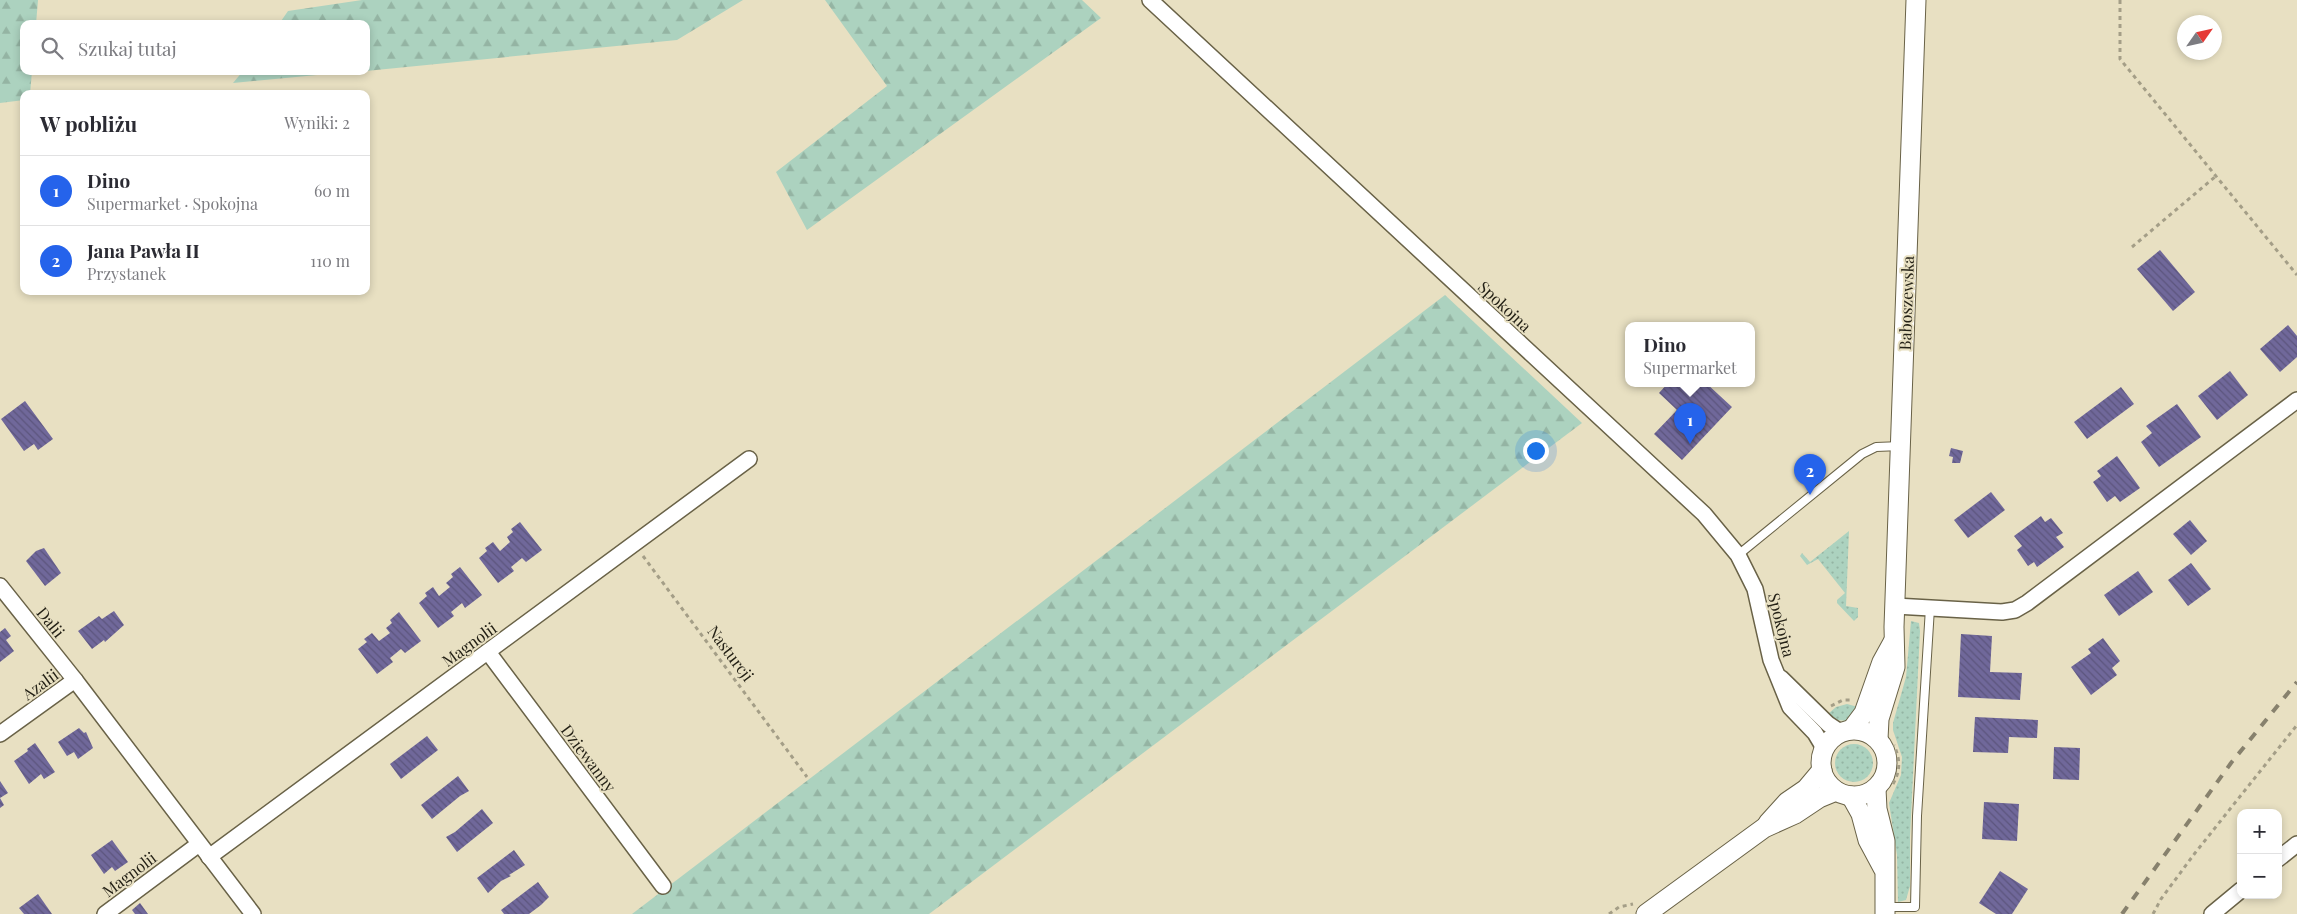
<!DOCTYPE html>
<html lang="pl">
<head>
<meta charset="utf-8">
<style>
	:root { --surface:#fff; --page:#f2f2f3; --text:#2b2b33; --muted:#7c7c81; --line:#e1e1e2; --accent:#2563eb }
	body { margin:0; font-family:"Playfair Display",serif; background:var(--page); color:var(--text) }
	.controls { position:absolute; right:15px; bottom:15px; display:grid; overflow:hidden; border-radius:10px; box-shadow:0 2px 8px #0003 }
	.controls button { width:45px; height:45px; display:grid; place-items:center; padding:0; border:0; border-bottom:1px solid var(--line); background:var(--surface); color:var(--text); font:25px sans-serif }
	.compass { position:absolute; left:2177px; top:15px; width:45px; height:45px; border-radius:50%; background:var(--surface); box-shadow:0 2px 8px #0003; rotate:56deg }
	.you { position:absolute; left:1535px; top:450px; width:18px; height:18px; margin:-12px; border:4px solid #fff; border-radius:50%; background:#1a73e8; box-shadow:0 0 0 8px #1a73e833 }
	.badge { display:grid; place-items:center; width:32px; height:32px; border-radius:50%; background:var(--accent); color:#fff; font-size:16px; font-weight:700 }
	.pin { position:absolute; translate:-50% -41px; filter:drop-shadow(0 1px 2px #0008) }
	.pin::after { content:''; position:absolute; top:26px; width:18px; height:15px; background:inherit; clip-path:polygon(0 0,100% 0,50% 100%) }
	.popup { position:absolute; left:1625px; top:322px; width:130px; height:65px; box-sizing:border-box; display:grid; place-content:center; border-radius:10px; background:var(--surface); filter:drop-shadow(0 1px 4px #0005); font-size:16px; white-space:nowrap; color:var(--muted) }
	.popup b { font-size:19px; color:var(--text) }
	.popup::after { content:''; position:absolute; left:50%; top:100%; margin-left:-10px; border:10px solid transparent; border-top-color:var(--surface) }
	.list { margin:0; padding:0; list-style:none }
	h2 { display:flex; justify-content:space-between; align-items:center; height:65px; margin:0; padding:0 20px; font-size:21px }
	h2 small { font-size:16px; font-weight:400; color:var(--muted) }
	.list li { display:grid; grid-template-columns:32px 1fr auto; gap:15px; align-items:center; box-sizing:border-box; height:70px; padding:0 20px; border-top:1px solid var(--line) }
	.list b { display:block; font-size:19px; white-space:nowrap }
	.list p { margin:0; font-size:16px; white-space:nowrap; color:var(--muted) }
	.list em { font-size:16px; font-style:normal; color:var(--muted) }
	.icon { flex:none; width:28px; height:28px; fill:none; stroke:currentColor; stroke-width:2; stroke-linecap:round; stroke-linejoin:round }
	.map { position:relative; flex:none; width:2297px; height:914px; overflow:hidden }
	.search { position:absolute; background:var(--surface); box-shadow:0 2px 8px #0003; left:20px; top:20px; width:350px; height:55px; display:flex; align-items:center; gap:12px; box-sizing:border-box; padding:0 18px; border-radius:10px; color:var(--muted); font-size:19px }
	.panel { position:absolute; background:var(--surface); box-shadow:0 2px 8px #0003; left:20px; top:90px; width:350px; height:205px; border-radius:10px }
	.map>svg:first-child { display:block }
	.grass { fill:url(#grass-dots) }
	.forest { fill:url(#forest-firs) }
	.building { fill:url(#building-back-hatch) }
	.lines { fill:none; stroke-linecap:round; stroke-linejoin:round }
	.service-casing { stroke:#696247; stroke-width:10 }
	.minor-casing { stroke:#696247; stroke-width:18 }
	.tertiary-casing { stroke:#696247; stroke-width:21 }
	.path { stroke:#a49e87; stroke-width:3; stroke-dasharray:4 4; stroke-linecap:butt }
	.service { stroke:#fff; stroke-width:8 }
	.minor { stroke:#fff; stroke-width:15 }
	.tertiary { stroke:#fff; stroke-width:19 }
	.rail { stroke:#87816d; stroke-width:4; stroke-dasharray:9 9; stroke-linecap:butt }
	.labels { text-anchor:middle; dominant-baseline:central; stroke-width:4; stroke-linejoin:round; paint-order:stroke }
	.street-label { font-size:16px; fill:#242116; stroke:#e8e0c2 }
</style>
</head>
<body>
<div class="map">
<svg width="2297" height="914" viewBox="0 0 2297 914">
	<defs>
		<pattern id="grass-dots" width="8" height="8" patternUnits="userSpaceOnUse" patternTransform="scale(1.25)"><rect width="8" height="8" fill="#acd2bf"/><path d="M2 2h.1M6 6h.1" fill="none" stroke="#94b4a3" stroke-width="1.8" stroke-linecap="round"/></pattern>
		<pattern id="forest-firs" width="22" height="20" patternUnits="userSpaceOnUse" patternTransform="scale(1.25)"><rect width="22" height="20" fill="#acd2bf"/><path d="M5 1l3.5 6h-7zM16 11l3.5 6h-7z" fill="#94b4a3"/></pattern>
		<pattern id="building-back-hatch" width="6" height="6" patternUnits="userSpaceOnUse" patternTransform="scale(1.25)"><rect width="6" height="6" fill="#70689a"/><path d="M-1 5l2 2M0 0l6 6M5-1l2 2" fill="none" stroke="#5c557d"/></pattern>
	</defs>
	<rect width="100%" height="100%" fill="#e8e0c2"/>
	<!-- grass -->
	<g class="grass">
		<path d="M1849 531 1846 606 1858 608V617L1854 621 1837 603V600L1845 593 1818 559 1807 565 1800 556 1802 553 1810 562Z"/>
		<path d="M1911 621 1919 623 1920 631 1910 837V886L1906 900 1898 902 1897 855 1889 803 1901 775 1902 757 1893 730V723L1906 677Z"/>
		<path d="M1847 704 1858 707 1848 721 1837 720 1828 714 1836 707Z"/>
		<circle cx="1854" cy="763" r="19"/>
	</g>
	<!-- forest -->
	<g class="forest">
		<path d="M0 0H38L36 24H24V71H32L30 94H24V100L0 103Z"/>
		<path d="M362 0H743L677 40 366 71V24H279L288 11Z"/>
		<path d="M825 0H1082L1101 18 807 230 776 172 887 86Z"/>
		<path d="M243 71H359L233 83Z"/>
		<path d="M1445 295 1582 423 929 914H632Z"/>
	</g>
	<!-- building -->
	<g class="building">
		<path d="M2160 250 2195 292 2173 311 2137 269Z"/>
		<path d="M2288 325 2297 336V357L2280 372 2260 349Z"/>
		<path d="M2230 371 2248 395 2217 420 2198 396Z"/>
		<path d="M1668 383H1706L1732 407 1682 460 1654 434 1677 410 1659 393Z"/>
		<path d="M2121 387 2134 404 2087 439 2074 422Z"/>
		<path d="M25 401 53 439 38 450 34 444 24 451 1 419Z"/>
		<path d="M2177 404 2201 437 2159 467 2141 442 2152 433 2146 426Z"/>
		<path d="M1951 448 1963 451 1960 463H1952L1953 457 1949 456Z"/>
		<path d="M2117 456 2140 488 2120 502 2115 496 2107 502 2093 482 2101 476 2097 471Z"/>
		<path d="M1991 492 2005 510 1968 538 1954 520Z"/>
		<path d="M2041 516 2045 522 2051 518 2063 533 2056 537 2064 547 2037 567 2034 562 2028 566 2017 550 2022 546 2014 536Z"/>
		<path d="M2190 520 2207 541 2191 555 2173 534Z"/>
		<path d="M520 522 542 550 526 562 522 558 511 567 514 571 498 583 479 558 487 551 485 548 493 542 500 551 510 542 507 537 513 532 511 529Z"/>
		<path d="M44 548 61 573 45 586 26 561 36 551Z"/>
		<path d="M2191 563 2211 589 2188 606 2168 580Z"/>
		<path d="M460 567 482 595 465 608 462 603 451 612 454 616 438 628 419 603 427 596 425 593 433 587 439 596 450 587 446 583 453 577 451 574Z"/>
		<path d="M2138 571 2153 592 2119 616 2104 595Z"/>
		<path d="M114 611 124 625 105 642 104 640 92 649 78 631 99 616 102 619Z"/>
		<path d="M399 612 421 641 405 653 401 649 390 658 393 662 377 674 358 649 367 642 364 639 372 633 379 641 390 633 386 628 392 623 390 620Z"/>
		<path d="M5 628 11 636 6 640 14 651 0 662V632Z"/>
		<path d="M1961 634 1992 636 1990 672 2022 673 2020 700 1958 697Z"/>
		<path d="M2103 638 2120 661 2112 668 2117 675 2091 695 2071 667 2091 653 2088 649Z"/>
		<path d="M1975 717 2038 720 2037 738 2009 737 2008 753 1973 752Z"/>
		<path d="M79 728 84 733 86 732 93 748 78 759 74 752 67 756 58 742Z"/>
		<path d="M427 736 438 750 401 779 390 764Z"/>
		<path d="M35 743 55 772 44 779 41 774 29 784 14 761 28 751 27 749Z"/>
		<path d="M2054 747 2080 748 2079 780 2053 779Z"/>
		<path d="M458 776 469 791 460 796 432 819 421 805Z"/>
		<path d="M0 781 8 793 0 798 4 805 0 808Z"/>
		<path d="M1984 802 2019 804 2017 841 1982 839Z"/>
		<path d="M482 809 493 823 457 852 446 837 455 832Z"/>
		<path d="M112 840 128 862 115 871 112 867 104 874 91 855Z"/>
		<path d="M514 850 525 865 509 875 511 876 501 881 488 893 477 878Z"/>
		<path d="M2000 871 2028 889 2012 914H1996L1979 903Z"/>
		<path d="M538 882 549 897 541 905 529 914H504L501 910Z"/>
		<path d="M38 894 52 914H24L19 908Z"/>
		<path d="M140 903 148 914H135L132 910Z"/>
	</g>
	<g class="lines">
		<!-- service casing -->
		<g class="service-casing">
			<g id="service">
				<path d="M1738 555 1862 454 1876 447 1901 446"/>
				<path d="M1885 907H1915L1917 816 1930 608"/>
			</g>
		</g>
		<!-- minor casing -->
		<g class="minor-casing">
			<g id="minor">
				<path d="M1150 0 1704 514 1738 555 1755 589 1771 660 1790 707 1815 733 1824 748"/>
				<path d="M0 586 75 680 253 914"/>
				<path d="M1895 606 2002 612 2015 610 2027 603 2297 400"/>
				<path d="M488 652 663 886"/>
				<path d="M1781 678 1828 724 1840 732"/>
				<path d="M0 734 75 680"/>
				<path d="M209 857 749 459"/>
				<path d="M2278 859 2297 844"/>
				<path d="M105 914 199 844"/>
				<path d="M2212 914 2241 890"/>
			</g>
		</g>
		<!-- tertiary casing -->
		<g class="tertiary-casing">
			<g id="tertiary">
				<path d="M1852 729 1864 713 1882 662 1893 642"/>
				<circle cx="1854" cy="763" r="33"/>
				<path d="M1878 739 1879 719 1895 667 1894 627 1916 0"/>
				<path d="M1876 789 1877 809 1885 841V914"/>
				<path d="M1851 796 1861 814 1868 840 1883 868"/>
				<path d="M1768 823 1787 802 1806 789 1822 770"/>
				<path d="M1646 914 1764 828 1795 814 1819 798 1836 791"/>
			</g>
		</g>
		<!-- path -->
		<g class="path">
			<path d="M2120 0V59L2297 275"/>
			<path d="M2132 247 2216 176"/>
			<path d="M643 556 807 777"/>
			<path d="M1831 706 1843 700H1851"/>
			<path d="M1893 784C1901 770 1900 759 1894 745"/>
			<path d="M1609 914 1619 907 1633 904"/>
			<path d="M2153 914 2161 899 2195 853 2297 725"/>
		</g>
		<!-- service -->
		<use href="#service" class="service"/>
		<!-- minor -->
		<use href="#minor" class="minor"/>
		<!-- tertiary -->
		<use href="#tertiary" class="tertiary"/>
		<!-- rail -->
		<path class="rail" d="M2122 914 2231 763 2297 682"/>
	</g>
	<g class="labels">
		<!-- street labels -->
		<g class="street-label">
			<text transform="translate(1906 303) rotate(-88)">Baboszewska</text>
			<text transform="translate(1505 306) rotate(43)">Spokojna</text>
			<text transform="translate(51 622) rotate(51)">Dalii</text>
			<text transform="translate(1782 625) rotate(76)">Spokojna</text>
			<text transform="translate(469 644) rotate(-36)">Magnolii</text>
			<text transform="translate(731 653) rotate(53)">Nasturcji</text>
			<text transform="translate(40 684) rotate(-36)">Azalii</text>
			<text transform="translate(589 758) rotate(53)">Dziewanny</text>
			<text transform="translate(129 874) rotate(-37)">Magnolii</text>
		</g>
	</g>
</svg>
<div class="controls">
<button>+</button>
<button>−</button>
</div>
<svg class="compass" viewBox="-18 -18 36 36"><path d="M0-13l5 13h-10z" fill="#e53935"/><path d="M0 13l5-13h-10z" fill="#7c7c81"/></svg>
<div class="you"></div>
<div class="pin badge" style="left:1690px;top:444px">1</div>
<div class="popup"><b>Dino</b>Supermarket</div>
<div class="pin badge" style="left:1810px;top:495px">2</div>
<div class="search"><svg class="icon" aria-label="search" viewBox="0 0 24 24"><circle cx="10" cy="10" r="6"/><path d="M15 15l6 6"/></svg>Szukaj tutaj</div>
<section class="panel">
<h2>W pobliżu<small>Wyniki: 2</small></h2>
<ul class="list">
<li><span class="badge">1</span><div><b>Dino</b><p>Supermarket · Spokojna</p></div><em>60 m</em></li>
<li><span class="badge">2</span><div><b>Jana Pawła II</b><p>Przystanek</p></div><em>110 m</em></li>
</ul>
</section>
</div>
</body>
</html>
